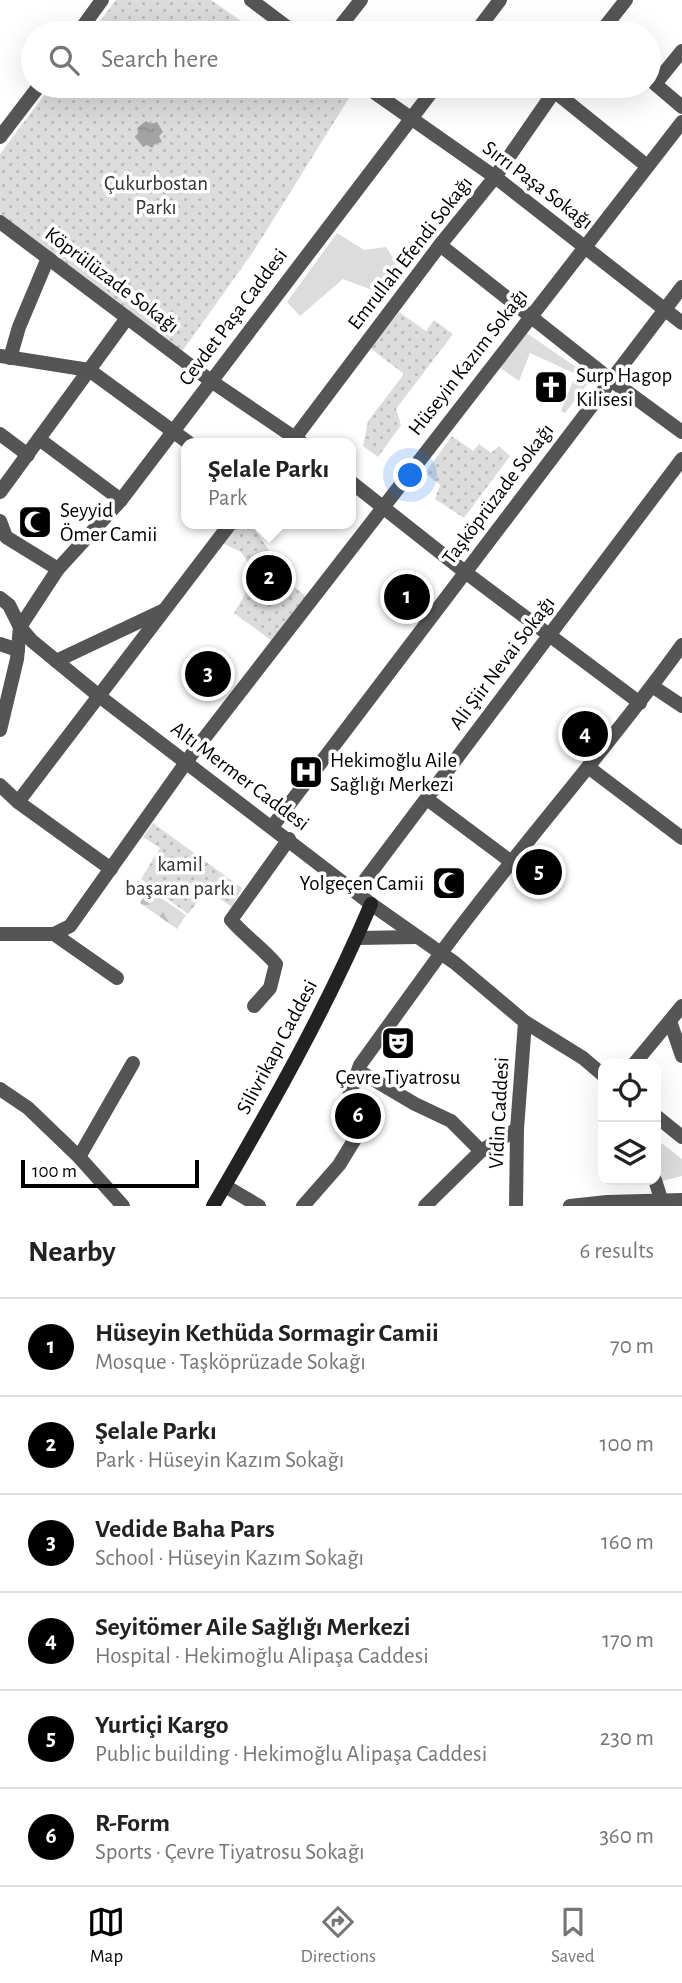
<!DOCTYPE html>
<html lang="en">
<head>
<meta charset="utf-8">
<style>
	:root { --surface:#fff; --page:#f6f6f6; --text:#222; --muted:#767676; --line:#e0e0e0; --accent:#000 }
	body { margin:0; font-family:"Alegreya Sans",sans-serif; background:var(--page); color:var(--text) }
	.controls { position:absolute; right:21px; bottom:21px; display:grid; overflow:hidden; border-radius:14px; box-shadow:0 7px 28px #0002 }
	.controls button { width:63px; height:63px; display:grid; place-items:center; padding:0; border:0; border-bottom:2px solid var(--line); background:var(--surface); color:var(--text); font:35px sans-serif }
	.scale { position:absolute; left:21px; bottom:18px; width:178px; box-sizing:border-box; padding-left:7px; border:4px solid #000; border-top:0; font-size:19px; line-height:24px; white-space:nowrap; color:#000; -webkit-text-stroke:5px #fff; paint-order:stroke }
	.you { position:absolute; left:411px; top:476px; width:24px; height:24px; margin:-18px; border:5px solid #fff; border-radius:50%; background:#1a73e8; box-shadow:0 0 0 10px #1a73e833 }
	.badge { display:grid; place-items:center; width:46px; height:46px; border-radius:50%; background:var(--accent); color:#fff; font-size:23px; font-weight:700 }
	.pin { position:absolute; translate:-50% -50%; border:4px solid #fff; box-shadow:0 2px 7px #0006 }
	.popup { position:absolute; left:181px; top:438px; width:175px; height:91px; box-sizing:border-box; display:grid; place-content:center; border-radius:14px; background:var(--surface); filter:drop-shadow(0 2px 5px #0005); font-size:23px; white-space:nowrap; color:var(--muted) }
	.popup b { font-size:26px; color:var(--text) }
	.popup::after { content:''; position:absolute; left:50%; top:100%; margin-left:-14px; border:14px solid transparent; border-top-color:var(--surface) }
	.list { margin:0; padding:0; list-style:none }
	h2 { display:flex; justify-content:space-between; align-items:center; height:91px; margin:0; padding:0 28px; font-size:30px }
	h2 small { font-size:23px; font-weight:400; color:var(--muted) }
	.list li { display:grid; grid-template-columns:46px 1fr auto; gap:21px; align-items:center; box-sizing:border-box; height:98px; padding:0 28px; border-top:2px solid var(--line) }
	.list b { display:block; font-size:26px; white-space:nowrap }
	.list p { margin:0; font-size:23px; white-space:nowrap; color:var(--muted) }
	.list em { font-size:23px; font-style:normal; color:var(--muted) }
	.icon { flex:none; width:38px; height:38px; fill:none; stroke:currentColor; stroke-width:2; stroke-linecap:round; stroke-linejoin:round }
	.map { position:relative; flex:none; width:682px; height:1206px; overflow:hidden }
	.search { position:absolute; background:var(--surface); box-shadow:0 7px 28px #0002; left:21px; right:21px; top:21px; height:77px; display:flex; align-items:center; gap:18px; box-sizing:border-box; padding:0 24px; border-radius:38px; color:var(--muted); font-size:26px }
	.sheet { height:679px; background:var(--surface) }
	nav { display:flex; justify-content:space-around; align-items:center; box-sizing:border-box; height:98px; border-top:2px solid var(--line); background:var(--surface); font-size:19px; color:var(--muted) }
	nav a { display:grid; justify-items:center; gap:4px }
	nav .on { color:var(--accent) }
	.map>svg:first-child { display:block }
	.grass { fill:#dcdcdc }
	.forest { fill:url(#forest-firs) }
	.park { fill:url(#park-dots) }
	.water { fill:url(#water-ripples) }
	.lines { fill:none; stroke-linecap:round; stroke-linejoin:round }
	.minor { stroke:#555; stroke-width:14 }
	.tertiary { stroke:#555; stroke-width:14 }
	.secondary { stroke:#222; stroke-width:14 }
	.labels { text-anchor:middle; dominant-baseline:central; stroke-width:7; stroke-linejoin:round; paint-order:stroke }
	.park-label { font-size:21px; fill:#333; stroke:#fff }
	.street-label { font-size:21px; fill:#000; stroke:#fff }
	.poi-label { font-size:21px; fill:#000; stroke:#fff; text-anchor:start }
</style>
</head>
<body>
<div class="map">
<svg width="682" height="1206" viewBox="0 0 682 1206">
	<defs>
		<pattern id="forest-firs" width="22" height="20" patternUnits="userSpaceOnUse" patternTransform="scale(1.75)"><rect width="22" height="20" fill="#dcdcdc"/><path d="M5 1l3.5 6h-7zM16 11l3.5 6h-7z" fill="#bbb"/></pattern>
		<pattern id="park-dots" width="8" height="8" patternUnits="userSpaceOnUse" patternTransform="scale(1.75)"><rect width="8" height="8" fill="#dcdcdc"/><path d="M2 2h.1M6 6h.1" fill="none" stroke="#bbb" stroke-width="1.8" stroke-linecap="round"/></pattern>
		<pattern id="water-ripples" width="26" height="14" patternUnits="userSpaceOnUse" patternTransform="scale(1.75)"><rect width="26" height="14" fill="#a3a3a3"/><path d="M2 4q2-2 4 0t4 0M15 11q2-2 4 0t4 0" fill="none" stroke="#8b8b8b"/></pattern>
	</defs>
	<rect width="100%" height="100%" fill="#fff"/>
	<!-- grass -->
	<g class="grass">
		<path d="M337 233 364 250 386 247 397 264 375 291 343 279 300 316 287 302Z"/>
		<path d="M525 332 592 378 565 413 561 411 576 374 530 353 519 381 500 368Z"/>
		<path d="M656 1139 682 1159V1176L658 1182 656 1175Z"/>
	</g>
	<!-- forest -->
	<path class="forest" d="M148 889 186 915 177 929 140 903Z"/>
	<!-- park -->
	<g class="park">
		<path d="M116 0H211L258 33H91Z"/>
		<path d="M51 86H331L349 98 253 252 181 353 0 214V154Z"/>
		<path d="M399 312 426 331 434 320 453 334 396 409 401 425 378 457 363 446 368 421 404 374 370 348Z"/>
		<path d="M452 436 473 451 479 444 491 453 499 446 510 456 464 518 435 499 440 485 425 473Z"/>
		<path d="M234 524H251L292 585 308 598 272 641 234 613 244 596 254 572 241 552 220 542Z"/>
		<path d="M153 823 242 888 232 907 207 890 188 914 141 879 160 848 143 837Z"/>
	</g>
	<!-- water -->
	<path class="water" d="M146 121 151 124 157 122 163 132 159 136 162 142 155 144 152 148 147 145 143 147 135 137 138 133 137 128Z"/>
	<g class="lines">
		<!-- minor -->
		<g class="minor">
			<path d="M251 0 295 33"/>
			<path d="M78 33 102 0"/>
			<path d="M335 33 361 0"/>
			<path d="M600 33 626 0"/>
			<path d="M682 51 655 84 682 107"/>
			<path d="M365 86 495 177 682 323"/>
			<path d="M554 91 647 166"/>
			<path d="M0 137 39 86"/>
			<path d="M0 222 211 381 301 442"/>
			<path d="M440 245 611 380 682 432"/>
			<path d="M0 356 89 370 189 443"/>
			<path d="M10 358 19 327 48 258"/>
			<path d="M0 434 28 455"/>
			<path d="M39 439 121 500"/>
			<path d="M291 443 440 245 495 177 558 86"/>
			<path d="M351 482 465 572 640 703"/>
			<path d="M0 492 127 318"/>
			<path d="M0 521 6 537 58 569"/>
			<path d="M0 644 18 650"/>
			<path d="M56 661 162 611"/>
			<path d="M652 686 682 706"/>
			<path d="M0 730 17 659 20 627"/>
			<path d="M588 767 682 838"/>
			<path d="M0 785 18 802 111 869"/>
			<path d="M427 799 510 861"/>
			<path d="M18 802 230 524"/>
			<path d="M272 827 682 287"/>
			<path d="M356 892 682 459"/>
			<path d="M0 934H54L70 926 192 754 682 122"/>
			<path d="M54 934 117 978"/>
			<path d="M357 938 417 937"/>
			<path d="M254 1006 270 988 276 964C262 948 245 936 231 920L289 839"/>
			<path d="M670 1021 682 1056"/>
			<path d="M634 1064 682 1006"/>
			<path d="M359 1071 415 1104 451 1121 481 1151"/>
			<path d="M0 1089 28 1108 79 1157 123 1206"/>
			<path d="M79 1157 133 1063"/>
			<path d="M655 1180 662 1202"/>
			<path d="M225 1186 259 1206"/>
			<path d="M303 1206 339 1165 358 1134 346 1105 360 1065 441 953"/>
			<path d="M425 1206 481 1151 517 1129"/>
			<path d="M516 1206 517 1129 525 1022"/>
			<path d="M570 1206 607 1202 682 1200"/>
		</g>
		<!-- tertiary -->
		<g class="tertiary">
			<path d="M475 33 500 0"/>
			<path d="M0 598 9 605 20 627 32 641 99 696 371 904 455 963 525 1022 583 1058 603 1075"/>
			<path d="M20 627 58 569 121 500 436 86"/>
			<path d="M441 953C518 848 606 751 682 645"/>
			<path d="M656 1116 682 1137"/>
		</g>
		<!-- secondary -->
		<path class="secondary" d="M213 1206C270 1108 327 1008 371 904"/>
	</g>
	<!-- icons -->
	<defs>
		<g id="church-square" transform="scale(1.75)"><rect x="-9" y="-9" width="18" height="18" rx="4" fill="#000" stroke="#fff"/><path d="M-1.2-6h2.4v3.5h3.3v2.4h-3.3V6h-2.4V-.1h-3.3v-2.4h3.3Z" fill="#fff"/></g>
		<g id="mosque-square" transform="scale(1.75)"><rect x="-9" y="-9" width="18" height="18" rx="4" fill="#000" stroke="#fff"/><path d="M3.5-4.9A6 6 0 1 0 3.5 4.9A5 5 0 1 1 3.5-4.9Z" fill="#fff"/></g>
		<g id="hospital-square" transform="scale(1.75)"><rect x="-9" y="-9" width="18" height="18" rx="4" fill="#000" stroke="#fff"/><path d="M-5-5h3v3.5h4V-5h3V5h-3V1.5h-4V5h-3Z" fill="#fff"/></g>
		<g id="theatre-square" transform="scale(1.75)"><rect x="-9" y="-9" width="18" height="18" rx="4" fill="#000" stroke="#fff"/><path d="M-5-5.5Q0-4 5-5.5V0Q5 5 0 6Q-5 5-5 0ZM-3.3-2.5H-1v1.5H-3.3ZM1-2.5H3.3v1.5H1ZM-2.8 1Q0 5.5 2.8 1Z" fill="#fff"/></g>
	</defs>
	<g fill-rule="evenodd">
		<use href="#church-square" x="551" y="387"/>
		<use href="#mosque-square" x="35" y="522"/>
		<use href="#hospital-square" x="306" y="772"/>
		<use href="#mosque-square" x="449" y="883"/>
		<use href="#theatre-square" x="398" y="1043"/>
	</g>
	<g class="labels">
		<!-- park labels -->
		<g class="park-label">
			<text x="156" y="183">Çukurbostan<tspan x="156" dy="24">Parkı</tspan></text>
			<text x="180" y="864">kamil<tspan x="180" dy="24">başaran parkı</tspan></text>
		</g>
		<!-- street labels -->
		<g class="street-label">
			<text transform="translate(538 185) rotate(37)">Sırrı Paşa Sokağı</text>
			<text transform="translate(410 253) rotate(-52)">Emrullah Efendi Sokağı</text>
			<text transform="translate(112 280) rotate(37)">Köprülüzade Sokağı</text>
			<text transform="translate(233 317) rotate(-53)">Cevdet Paşa Caddesi</text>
			<text transform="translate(468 362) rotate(-52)">Hüseyin Kazım Sokağı</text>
			<text transform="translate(498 494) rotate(-53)">Taşköprüzade Sokağı</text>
			<text transform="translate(502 663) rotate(-53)">Ali Şiir Nevai Sokağı</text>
			<text transform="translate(240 776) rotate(37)">Altı Mermer Caddesi</text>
			<text transform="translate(277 1047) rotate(-62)">Silivrikapı Caddesi</text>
			<text transform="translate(499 1113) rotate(-87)">Vidin Caddesi</text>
		</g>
		<!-- poi labels -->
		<g class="poi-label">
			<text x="576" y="375">Surp Hagop<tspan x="576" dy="24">Kilisesi</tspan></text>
			<text x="60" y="510">Seyyid<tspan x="60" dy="24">Ömer Camii</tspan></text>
			<text x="330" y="760">Hekimoğlu Aile<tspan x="330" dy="24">Sağlığı Merkezi</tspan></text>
			<text x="424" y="883" text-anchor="end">Yolgeçen Camii</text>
			<text x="398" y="1077" text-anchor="middle">Çevre Tiyatrosu</text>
		</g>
	</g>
</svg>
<div class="controls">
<button><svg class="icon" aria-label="locate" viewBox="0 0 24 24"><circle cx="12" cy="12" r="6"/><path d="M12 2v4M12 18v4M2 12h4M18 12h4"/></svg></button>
<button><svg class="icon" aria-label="layers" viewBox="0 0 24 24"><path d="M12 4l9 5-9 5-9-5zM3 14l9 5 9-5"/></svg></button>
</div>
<div class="scale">100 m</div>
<div class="you"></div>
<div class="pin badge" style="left:407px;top:597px">1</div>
<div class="pin badge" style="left:269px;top:578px">2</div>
<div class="popup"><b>Şelale Parkı</b>Park</div>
<div class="pin badge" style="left:208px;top:674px">3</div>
<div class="pin badge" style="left:585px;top:734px">4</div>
<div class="pin badge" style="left:539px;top:872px">5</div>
<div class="pin badge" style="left:358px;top:1116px">6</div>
<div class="search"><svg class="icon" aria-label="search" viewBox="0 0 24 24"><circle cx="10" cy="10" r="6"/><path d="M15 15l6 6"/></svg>Search here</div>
</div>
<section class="sheet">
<h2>Nearby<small>6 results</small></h2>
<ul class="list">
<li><span class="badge">1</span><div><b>Hüseyin Kethüda Sormagir Camii</b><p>Mosque · Taşköprüzade Sokağı</p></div><em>70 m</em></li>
<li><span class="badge">2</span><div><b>Şelale Parkı</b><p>Park · Hüseyin Kazım Sokağı</p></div><em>100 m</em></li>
<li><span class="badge">3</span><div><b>Vedide Baha Pars</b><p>School · Hüseyin Kazım Sokağı</p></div><em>160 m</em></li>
<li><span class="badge">4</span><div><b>Seyitömer Aile Sağlığı Merkezi</b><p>Hospital · Hekimoğlu Alipaşa Caddesi</p></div><em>170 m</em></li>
<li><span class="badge">5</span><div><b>Yurtiçi Kargo</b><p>Public building · Hekimoğlu Alipaşa Caddesi</p></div><em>230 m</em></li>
<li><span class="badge">6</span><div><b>R-Form</b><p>Sports · Çevre Tiyatrosu Sokağı</p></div><em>360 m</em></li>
</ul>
</section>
<nav>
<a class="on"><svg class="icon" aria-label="map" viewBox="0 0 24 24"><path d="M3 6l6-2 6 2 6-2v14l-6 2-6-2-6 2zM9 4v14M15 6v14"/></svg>Map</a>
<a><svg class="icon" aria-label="directions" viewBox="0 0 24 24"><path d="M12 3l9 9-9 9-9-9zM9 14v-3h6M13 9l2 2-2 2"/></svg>Directions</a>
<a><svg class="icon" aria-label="saved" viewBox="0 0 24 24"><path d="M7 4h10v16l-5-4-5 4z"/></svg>Saved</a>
</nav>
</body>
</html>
